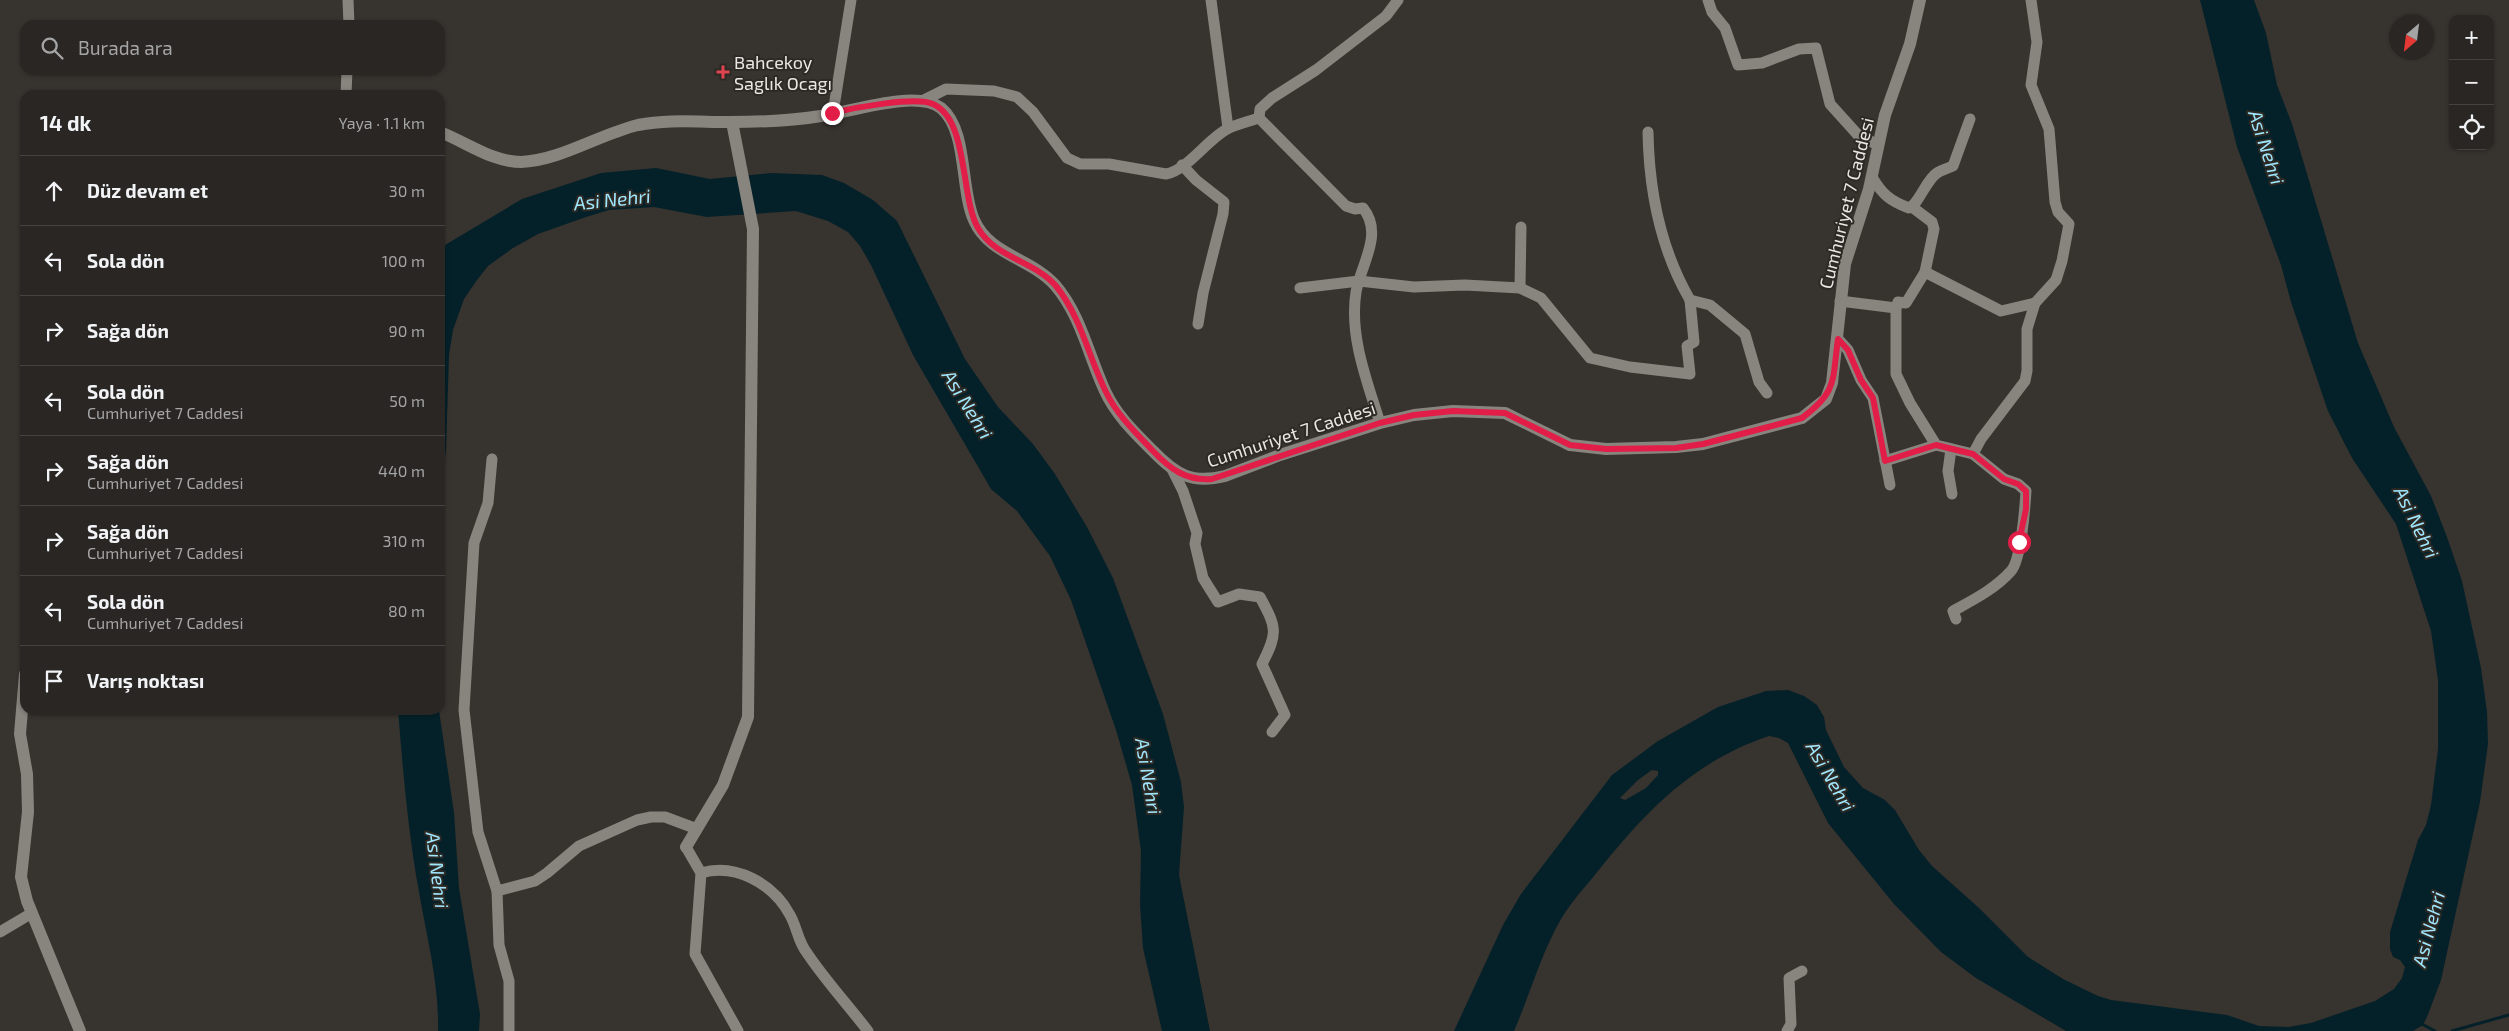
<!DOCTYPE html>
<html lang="tr">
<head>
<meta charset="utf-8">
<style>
	:root { --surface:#292623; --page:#312e2b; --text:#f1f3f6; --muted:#a5a5a6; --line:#454341 }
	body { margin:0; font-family:"Exo 2",sans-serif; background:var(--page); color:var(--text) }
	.controls { position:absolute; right:15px; top:15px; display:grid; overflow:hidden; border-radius:10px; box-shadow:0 1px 4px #0004 }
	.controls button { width:45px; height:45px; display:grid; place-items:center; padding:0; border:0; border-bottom:1px solid var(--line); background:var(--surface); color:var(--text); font:25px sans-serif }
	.compass { position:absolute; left:2389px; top:15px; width:45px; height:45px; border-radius:50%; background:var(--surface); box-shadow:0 1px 4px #0004; rotate:208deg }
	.stop { position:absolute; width:15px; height:15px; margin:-11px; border:4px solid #e11d48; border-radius:50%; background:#fff }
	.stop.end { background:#e11d48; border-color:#fff; box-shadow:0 1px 5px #0008 }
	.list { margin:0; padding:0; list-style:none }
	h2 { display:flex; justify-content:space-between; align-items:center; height:65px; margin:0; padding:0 20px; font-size:21px }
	h2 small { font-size:16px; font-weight:400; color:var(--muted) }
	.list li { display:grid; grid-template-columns:32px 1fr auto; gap:15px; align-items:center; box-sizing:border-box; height:70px; padding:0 20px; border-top:1px solid var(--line) }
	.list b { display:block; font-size:19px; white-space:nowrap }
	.list p { margin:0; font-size:16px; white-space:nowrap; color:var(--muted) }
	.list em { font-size:16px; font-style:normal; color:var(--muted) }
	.icon { flex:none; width:28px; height:28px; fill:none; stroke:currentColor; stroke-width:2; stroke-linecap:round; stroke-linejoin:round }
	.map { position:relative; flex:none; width:2509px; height:1031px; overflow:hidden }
	.search { position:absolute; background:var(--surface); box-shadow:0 1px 4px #0004; left:20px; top:20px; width:425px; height:55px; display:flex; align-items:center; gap:12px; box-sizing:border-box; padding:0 18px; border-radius:15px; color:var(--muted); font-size:19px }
	.panel { position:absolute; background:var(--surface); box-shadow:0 1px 4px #0004; left:20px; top:90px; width:425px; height:625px; border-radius:15px }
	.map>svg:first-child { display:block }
	.water { fill:#042129; fill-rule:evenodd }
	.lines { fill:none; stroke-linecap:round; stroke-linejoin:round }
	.stream { stroke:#042129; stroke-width:3 }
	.street { stroke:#88847e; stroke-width:11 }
	.secondary { stroke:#88847e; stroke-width:12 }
	.route { stroke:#e11d48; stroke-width:6 }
	.health-dot { fill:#e0444e; stroke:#2d2a25; stroke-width:2 }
	.labels { text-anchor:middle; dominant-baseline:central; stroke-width:4; stroke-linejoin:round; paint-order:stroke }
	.poi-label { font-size:18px; fill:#e9e6e3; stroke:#2d2a25; text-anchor:start }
	.street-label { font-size:18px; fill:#e9e6e3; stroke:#2d2a25 }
	.water-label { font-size:19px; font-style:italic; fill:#a0e7fe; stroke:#2d2a25 }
</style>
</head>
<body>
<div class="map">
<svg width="2509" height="1031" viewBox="0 0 2509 1031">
	<rect width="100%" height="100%" fill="#37332f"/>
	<!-- water -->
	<g class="water">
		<path d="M2200 0H2254L2266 33 2277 85 2292 124 2358 343 2394 427 2431 496 2447 537 2462 581 2481 668 2487 712 2488 744 2480 802 2441 980 2427 1017 2423 1025 2413 1031H2066L1976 978 1941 952 1894 904 1828 823 1788 743 1779 738 1769 736C1694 761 1646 811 1598 871 1586 886 1571 902 1561 919 1541 954 1530 994 1514 1031H1454L1503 925 1521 894 1612 775 1658 741 1718 707 1766 691 1788 690 1804 696 1817 705 1824 717 1826 730 1844 767 1863 788 1885 800 1895 810 1919 850 1932 866 1979 908 2028 957 2063 979 2098 996 2111 1000 2227 1015 2259 1026 2288 1027 2311 1023 2375 1001 2394 989 2402 978 2405 967 2400 960 2393 957 2390 949V932L2418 840 2426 825 2431 805 2438 749V680L2431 631 2396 524 2352 458 2328 411 2291 302 2281 265 2237 147ZM1652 770 1658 771V775L1646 788 1625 800 1620 798 1638 780Z"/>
		<path d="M656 168 710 179 771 173 822 175 844 183 873 200 897 221 965 359 998 407 1033 444 1055 474 1087 527 1113 578 1163 714 1181 782 1184 807 1179 875 1210 1031H1162L1143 948 1140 905 1141 851 1132 785 1116 730 1071 600 1050 556 1017 511 991 489 913 355 871 265 860 246 848 232 828 221 796 211 707 217 654 207 609 210 586 217 538 234 513 248 488 266 477 280 464 299 453 330 449 355 446 450 440 500V248L522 199 601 173Z"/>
		<path d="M398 710H439L454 813 459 888 480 1014 479 1031H438C439 982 427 939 419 892 408 831 403 771 398 710Z"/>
	</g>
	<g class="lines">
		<!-- stream -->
		<g class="stream">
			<path d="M2420 1023 2435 1031"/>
			<path d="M2452 1031 2509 1015"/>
		</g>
		<!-- street -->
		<g class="street">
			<path d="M348 0 349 25"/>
			<path d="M1211 0 1228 128"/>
			<path d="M1708 0 1712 12 1725 28 1738 65 1762 63 1799 49 1816 48 1830 104 1858 135 1878 145"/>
			<path d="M346 95 347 70"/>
			<path d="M922 101 946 89 994 91 1017 97 1033 112 1067 158 1080 164H1109L1166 174C1187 171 1208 138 1229 128 1238 124 1249 121 1259 118L1260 109 1272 98 1316 70 1386 16 1398 0"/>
			<path d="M833 113 851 0"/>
			<path d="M1259 118 1346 206 1355 209 1363 208C1384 234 1361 264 1356 292 1349 336 1367 381 1380 423"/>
			<path d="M1648 132C1649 190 1661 250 1690 300L1710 305 1745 334 1759 382 1767 393"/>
			<path d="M1182 165 1196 180 1224 202 1223 214 1203 293 1198 324"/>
			<path d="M1872 177C1882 194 1890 201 1909 208 1919 204 1926 180 1937 173 1941 170 1948 168 1953 166L1970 119"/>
			<path d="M1925 272 2001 311 2035 303"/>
			<path d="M1300 288 1359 281 1414 287 1465 285 1520 288 1541 298 1590 358 1630 367 1690 374 1687 346 1694 342 1690 300"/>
			<path d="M1520 288 1521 227"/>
			<path d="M1840 301 1896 308V374L1910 403 1936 445 1973 454 2004 479 2018 484 2026 491C2025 508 2021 560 2011 571 1995 589 1973 600 1953 611L1956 619"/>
			<path d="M1896 308 1898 302 1906 303 1925 272 1934 229 1932 222 1912 207"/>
			<path d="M1838 339 1848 350 1861 380 1873 398 1890 485"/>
			<path d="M1951 449 1948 471 1952 494"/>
			<path d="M1973 454 1981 439 2025 381 2027 371V329L2035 303 2056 280 2062 261 2069 224 2058 212 2055 202 2049 129 2031 85 2037 42 2031 0"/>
			<path d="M492 459 488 503 474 543 464 710 478 832 497 891 499 945 509 981V1031"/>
			<path d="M1885 461 1936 445"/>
			<path d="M1172 469 1183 491 1197 533 1195 544 1203 578 1218 602 1239 594 1260 597C1277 628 1278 633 1262 664L1285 715 1272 732"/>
			<path d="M686 847 701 873 695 954 738 1031"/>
			<path d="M701 873C735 863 773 883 790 915 797 927 798 942 807 953 825 980 848 1005 868 1031"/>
			<path d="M497 891 535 881 547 873 579 846 637 820 651 817H665L697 829"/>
			<path d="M0 932 32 913"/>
			<path d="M1787 1031 1791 1024 1789 978 1802 971"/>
		</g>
		<!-- secondary -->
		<g class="secondary">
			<path d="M440 132C466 142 492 162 521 162 559 161 600 134 638 125 667 119 699 122 729 122 760 122 791 121 821 116 850 112 917 89 941 108 968 130 960 189 974 220 989 255 1031 258 1055 285 1081 315 1089 357 1105 391 1116 415 1135 433 1153 451 1176 475 1192 484 1225 476L1280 455 1380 423 1414 415 1453 411 1505 413 1570 445 1606 449 1676 447 1703 444 1802 418 1826 399 1832 383 1845 264 1869 189 1885 115 1910 44 1920 0"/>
			<path d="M25 674 20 734 27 774 28 812 21 877 27 901 80 1031"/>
			<path d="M686 847 723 785 748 717 753 229 732 122"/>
		</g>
	</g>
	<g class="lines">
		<!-- route -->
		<path class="route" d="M832 113C853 108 915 96 933 104 969 120 960 197 978 228 995 258 1035 261 1056 286 1081 317 1089 358 1106 392 1117 415 1136 433 1153 451 1170 469 1186 481 1212 479L1380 423 1414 415 1453 411 1505 413 1570 445 1606 449 1676 448 1703 444 1802 418C1838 391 1832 381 1838 339L1848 350 1861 380 1873 398 1885 461 1936 445 1973 454 2004 479 2018 484 2026 491V509L2019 542"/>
	</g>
	<!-- markers -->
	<path class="health-dot" d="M720.5 64.5h5v5h5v5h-5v5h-5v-5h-5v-5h5z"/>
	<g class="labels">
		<!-- poi labels -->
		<g class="poi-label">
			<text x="734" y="62">Bahcekoy<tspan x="734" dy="21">Saglık Ocagı</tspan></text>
		</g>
		<!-- street labels -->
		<g class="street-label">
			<text transform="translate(1846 203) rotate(-76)">Cumhuriyet 7 Caddesi</text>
			<text transform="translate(1291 434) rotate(-18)">Cumhuriyet 7 Caddesi</text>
		</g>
		<!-- water labels -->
		<g class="water-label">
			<text transform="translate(2267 147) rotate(72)">Asi Nehri</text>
			<text transform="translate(612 199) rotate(-6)">Asi Nehri</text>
			<text transform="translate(968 404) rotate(58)">Asi Nehri</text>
			<text transform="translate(2417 522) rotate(64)">Asi Nehri</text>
			<text transform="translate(1149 776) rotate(80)">Asi Nehri</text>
			<text transform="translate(1831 776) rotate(60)">Asi Nehri</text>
			<text transform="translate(438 870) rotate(83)">Asi Nehri</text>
			<text transform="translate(2428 929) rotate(-75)">Asi Nehri</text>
		</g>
	</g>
</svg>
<div class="controls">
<button>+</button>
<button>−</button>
<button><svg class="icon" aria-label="locate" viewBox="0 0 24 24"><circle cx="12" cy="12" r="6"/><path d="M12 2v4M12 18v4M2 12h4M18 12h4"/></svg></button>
</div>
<svg class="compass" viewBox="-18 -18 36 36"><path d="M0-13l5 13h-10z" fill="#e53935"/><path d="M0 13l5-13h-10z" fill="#a5a5a6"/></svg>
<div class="stop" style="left:2019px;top:542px"></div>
<div class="stop end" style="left:832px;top:113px"></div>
<div class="search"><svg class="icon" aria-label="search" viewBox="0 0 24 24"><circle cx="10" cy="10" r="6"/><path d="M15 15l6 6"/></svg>Burada ara</div>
<section class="panel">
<h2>14 dk<small>Yaya · 1.1 km</small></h2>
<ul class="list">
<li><svg class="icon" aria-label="ahead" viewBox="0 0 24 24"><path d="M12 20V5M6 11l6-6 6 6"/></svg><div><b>Düz devam et</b></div><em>30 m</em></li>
<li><svg class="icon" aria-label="left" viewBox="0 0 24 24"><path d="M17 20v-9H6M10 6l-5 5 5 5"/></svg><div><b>Sola dön</b></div><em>100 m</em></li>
<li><svg class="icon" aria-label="right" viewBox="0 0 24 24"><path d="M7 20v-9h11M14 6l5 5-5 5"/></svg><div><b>Sağa dön</b></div><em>90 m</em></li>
<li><svg class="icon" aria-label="left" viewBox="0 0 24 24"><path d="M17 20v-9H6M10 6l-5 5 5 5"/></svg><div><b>Sola dön</b><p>Cumhuriyet 7 Caddesi</p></div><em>50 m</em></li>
<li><svg class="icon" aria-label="right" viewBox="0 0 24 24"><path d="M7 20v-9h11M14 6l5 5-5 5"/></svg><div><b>Sağa dön</b><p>Cumhuriyet 7 Caddesi</p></div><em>440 m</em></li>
<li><svg class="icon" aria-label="right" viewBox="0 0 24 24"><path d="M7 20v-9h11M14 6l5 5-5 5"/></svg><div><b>Sağa dön</b><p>Cumhuriyet 7 Caddesi</p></div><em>310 m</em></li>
<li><svg class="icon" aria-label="left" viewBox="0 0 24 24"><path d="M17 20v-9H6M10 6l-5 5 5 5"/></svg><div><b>Sola dön</b><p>Cumhuriyet 7 Caddesi</p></div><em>80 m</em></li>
<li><svg class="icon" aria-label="arrive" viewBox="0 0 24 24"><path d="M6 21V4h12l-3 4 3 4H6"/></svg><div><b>Varış noktası</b></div></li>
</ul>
</section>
</div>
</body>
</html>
